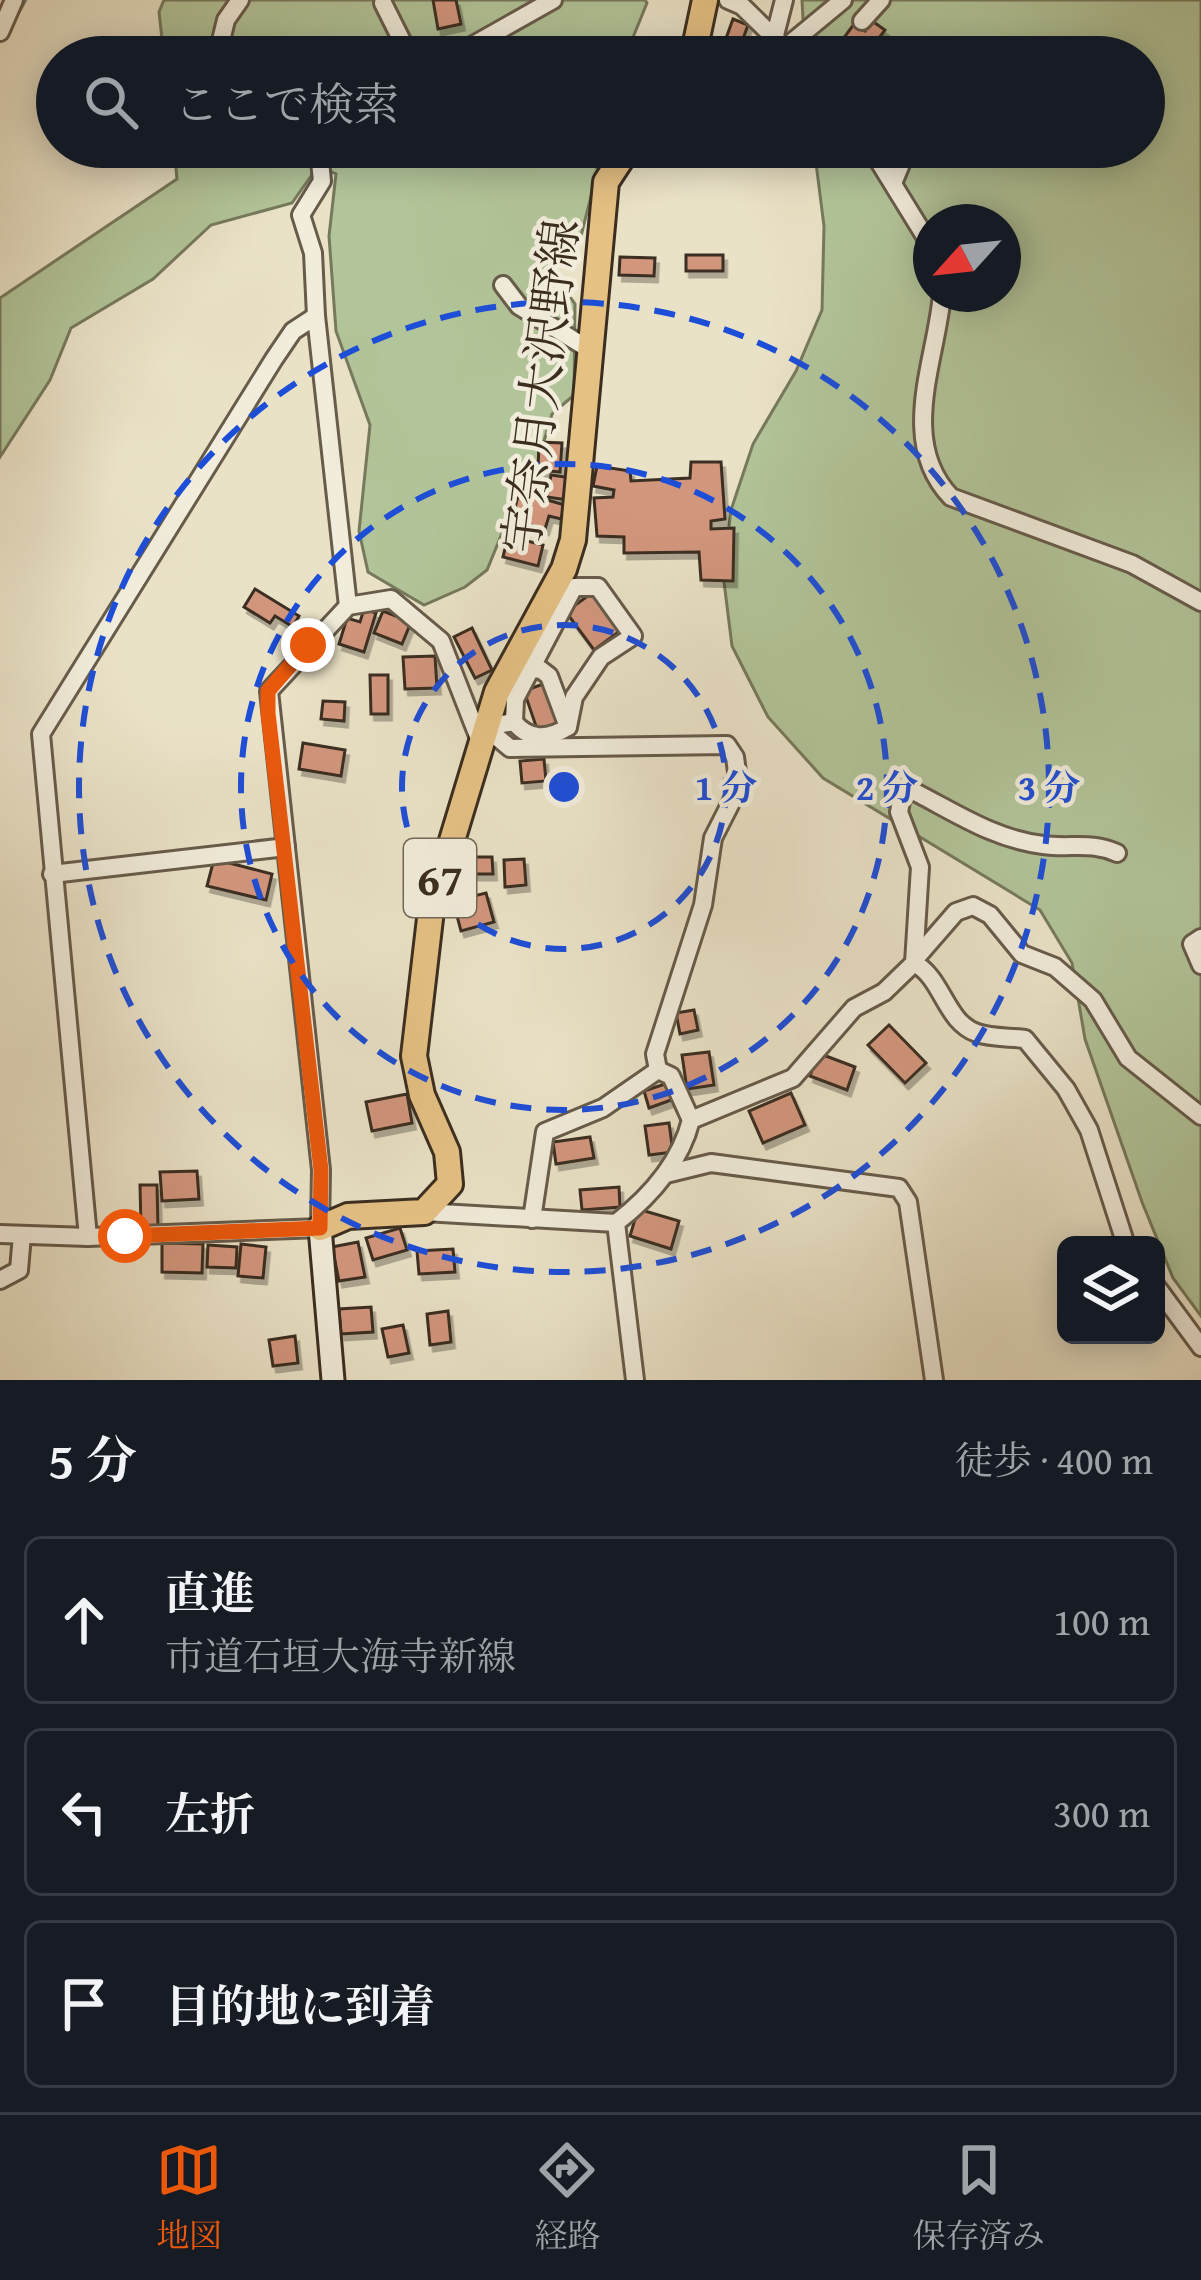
<!DOCTYPE html>
<html lang="ja">
<head>
<meta charset="utf-8">
<style>
	:root { --surface:#171b24; --page:#242831; --text:#f1f3f6; --muted:#9ea1a6; --line:#363941; --accent:#ea580c }
	body { margin:0; font-family:"Gentium Book Plus","Noto Serif JP",serif; background:var(--page); color:var(--text) }
	.controls { position:absolute; right:36px; bottom:36px; display:grid; overflow:hidden; border-radius:18px; box-shadow:0 6px 30px #0003 }
	.controls button { width:108px; height:108px; display:grid; place-items:center; padding:0; border:0; border-bottom:3px solid var(--line); background:var(--surface); color:var(--text); font:60px sans-serif }
	.compass { position:absolute; left:913px; top:204px; width:108px; height:108px; border-radius:50%; background:var(--surface); box-shadow:0 6px 30px #0003; rotate:243deg }
	.stop { position:absolute; width:36px; height:36px; margin:-27px; border:9px solid #ea580c; border-radius:50%; background:#fff }
	.stop.end { background:#ea580c; border-color:#fff; box-shadow:0 3px 12px #0008 }
	.list { margin:0; padding:0; list-style:none }
	h2 { display:flex; justify-content:space-between; align-items:center; height:156px; margin:0; padding:0 48px; font-size:51px }
	h2 small { font-size:39px; font-weight:400; color:var(--muted) }
	.list li { display:grid; grid-template-columns:78px 1fr auto; gap:36px; align-items:center; box-sizing:border-box; height:168px; margin:0 24px 24px; padding:0 24px; border:3px solid var(--line); border-radius:18px }
	.list b { display:block; font-size:45px; white-space:nowrap }
	.list p { margin:0; font-size:39px; white-space:nowrap; color:var(--muted) }
	.list em { font-size:39px; font-style:normal; color:var(--muted) }
	.icon { flex:none; width:66px; height:66px; fill:none; stroke:currentColor; stroke-width:2; stroke-linecap:round; stroke-linejoin:round }
	.map { position:relative; flex:none; width:1201px; height:1380px; overflow:hidden }
	.search { position:absolute; background:var(--surface); box-shadow:0 6px 30px #0003; left:36px; right:36px; top:36px; height:132px; display:flex; align-items:center; gap:30px; box-sizing:border-box; padding:0 42px; border-radius:66px; color:var(--muted); font-size:45px }
	.sheet { height:732px; background:var(--surface) }
	nav { display:flex; justify-content:space-around; align-items:center; box-sizing:border-box; height:168px; border-top:3px solid var(--line); background:var(--surface); font-size:33px; color:var(--muted) }
	nav a { display:grid; justify-items:center; gap:6px }
	nav .on { color:var(--accent) }
	.map>svg:first-child { display:block }
	.green { fill:#b2c499; stroke:#76795c; stroke-width:3; fill-rule:evenodd }
	.lines { fill:none; stroke-linecap:round; stroke-linejoin:round }
	.stream { stroke:#73847a; stroke-width:4.5 }
	.building { fill:#d2967d; stroke:#3b2e20; stroke-width:3; filter:url(#shadow) }
	.street-casing { stroke:#675b4a; stroke-width:22 }
	.secondary-casing { stroke:#3b2e20; stroke-width:27 }
	.primary-casing { stroke:#3b2e20; stroke-width:30 }
	.street { stroke:#f1ecdb; stroke-width:16 }
	.secondary { stroke:#f1ecdb; stroke-width:21 }
	.primary { stroke:#e5c184; stroke-width:24 }
	.route { stroke:#ea580c; stroke-width:15 }
	.ring { fill:none; stroke:#1d4ed8; stroke-width:6; stroke-dasharray:21 15 }
	.labels { text-anchor:middle; dominant-baseline:central; stroke-width:9; stroke-linejoin:round; paint-order:stroke }
	.shield { fill:#f1ecdb; stroke:#726758; stroke-width:3 }
	.shield-label { font-size:45px; font-weight:bold; fill:#3b2e20 }
	.street-label { font-size:48px; fill:#3b2e20; stroke:#f1ecdb }
	.centre { fill:#1d4ed8; stroke:#f1ecdb; stroke-width:6 }
	.ring-label { font-size:36px; text-anchor:middle; font-weight:bold; fill:#1d4ed8; stroke:#f1ecdb; stroke-width:9; stroke-linejoin:round; paint-order:stroke }
</style>
</head>
<body>
<div class="map">
<svg width="1201" height="1380" viewBox="0 0 1201 1380">
	<defs>
		<filter id="shadow"><feDropShadow dx="3.5" dy="6" stdDeviation="0" flood-color="#0004"/></filter>
	</defs>
	<rect width="100%" height="100%" fill="#eae2c7"/>
	<filter id="stains"><feTurbulence type="fractalNoise" baseFrequency=".00167" numOctaves="4"/><feColorMatrix values="0 0 0 0 .2 0 0 0 0 .09 0 0 0 0 .02 0 0 0 .5 -.17"/></filter>
	<radialGradient id="worn" r=".72"><stop offset=".6" stop-color="#630" stop-opacity="0"/><stop offset="1" stop-color="#630" stop-opacity=".3"/></radialGradient>
	<!-- green -->
	<g class="green">
		<path d="M164 0H645L647 3 625 57H164L159 12Z"/>
		<path d="M802 0H1201V1316L1173 1278 1142 1202 1085 1039 1072 963 1040 910 823 778 768 717 732 646 723 574 731 510 753 444 796 371 822 310 824 226 814 147H1144V57H805ZM931 222H1003V294H931Z"/>
		<path d="M174 147H549L598 168 580 240 558 255 553 273 575 304 574 395 552 414 532 482 514 504 487 570 465 587 424 605 368 572 359 531 370 425 336 331 329 236 336 174 318 166 292 203 211 225 153 279 71 328 50 380 0 457V298L177 179Z"/>
	</g>
	<g class="lines">
		<!-- stream -->
		<path class="stream" d="M16 16 25 0"/>
	</g>
	<!-- building -->
	<g class="building">
		<path d="M433 0H456L461 24 438 29Z"/>
		<path d="M733 19 748 25 739 50 724 44Z"/>
		<path d="M872 21 885 30 865 57 840 43 854 24 865 31Z"/>
		<rect x="686" y="255" width="37" height="16"/>
		<path d="M620 257 655 258 654 276 619 275Z"/>
		<path d="M539 442 562 443 560 472 538 470Z"/>
		<path d="M691 462H721L725 519 711 521V529L734 528 733 581 701 580 699 552 624 553V537L597 536 594 498 613 497 614 490 593 486 597 466 630 471 631 481 690 478Z"/>
		<path d="M551 475 572 478 568 500 547 497Z"/>
		<path d="M519 492 565 505 561 519 549 516 545 529 512 520Z"/>
		<path d="M508 536 543 545 538 566 503 557Z"/>
		<path d="M255 589 299 616 293 627 275 616 270 623 244 607Z"/>
		<path d="M593 592 620 631 594 650 566 612Z"/>
		<path d="M364 609 376 613 364 652 339 644 347 618 360 622Z"/>
		<path d="M383 611 411 622 402 644 374 633Z"/>
		<path d="M472 628 492 670 475 678 454 637Z"/>
		<path d="M435 656 437 688 405 689 403 657Z"/>
		<path d="M370 675H388V714H371Z"/>
		<path d="M546 683 560 725 537 733 527 729 536 726 524 691Z"/>
		<path d="M323 701 345 702 344 721 321 719Z"/>
		<path d="M303 743 345 750 341 776 299 769Z"/>
		<path d="M544 759 546 781 522 783 520 761Z"/>
		<path d="M467 857H492L493 874H467Z"/>
		<path d="M214 859 272 874 266 900 207 886Z"/>
		<path d="M524 859 526 885 505 887 504 860Z"/>
		<path d="M486 893 494 922 461 931 453 901Z"/>
		<path d="M694 1010 698 1030 680 1034 676 1013Z"/>
		<path d="M889 1025 926 1063 905 1083 868 1045Z"/>
		<path d="M709 1052 714 1085 687 1089 682 1055Z"/>
		<path d="M818 1053 855 1067 847 1090 810 1076Z"/>
		<path d="M668 1083 674 1099 649 1108 644 1091Z"/>
		<path d="M791 1093 805 1125 763 1143 749 1111Z"/>
		<path d="M407 1094 412 1123 372 1131 366 1102Z"/>
		<path d="M669 1123 673 1152 649 1155 645 1126Z"/>
		<path d="M590 1137 594 1158 556 1164 553 1142Z"/>
		<path d="M197 1171 199 1199 162 1201 160 1172Z"/>
		<path d="M140 1185H157L158 1227H141Z"/>
		<path d="M619 1187 620 1207 582 1210 580 1190Z"/>
		<path d="M638 1209 679 1221 671 1249 630 1236Z"/>
		<path d="M400 1228 407 1250 373 1260 366 1238Z"/>
		<path d="M358 1242 365 1277 339 1281 332 1247Z"/>
		<path d="M162 1243 203 1244 202 1273 162 1272Z"/>
		<path d="M241 1244 266 1247 263 1278 238 1276Z"/>
		<path d="M208 1245 237 1247 236 1268 207 1267Z"/>
		<path d="M453 1249 455 1272 419 1274 417 1251Z"/>
		<path d="M371 1307 373 1332 341 1334 339 1309Z"/>
		<path d="M448 1311 451 1342 430 1345 427 1314Z"/>
		<path d="M403 1325 409 1353 388 1357 382 1329Z"/>
		<path d="M295 1336 298 1363 273 1366 269 1340Z"/>
	</g>
	<g class="lines">
		<!-- street casing -->
		<g class="street-casing">
			<g id="street">
				<path d="M728 0 742 6 794 57"/>
				<path d="M383 3 410 57"/>
				<path d="M862 21 881 0"/>
				<path d="M0 32 14 0"/>
				<path d="M774 39 784 0"/>
				<path d="M785 48 843 0"/>
				<path d="M217 57 226 20 240 0"/>
				<path d="M452 57 553 0"/>
				<path d="M252 147 262 157 310 155 320 161 322 181 301 215 313 253 316 316"/>
				<path d="M870 147 931 246"/>
				<path d="M894 181 908 147"/>
				<path d="M503 285 519 306 590 350"/>
				<path d="M942 294C937 358 897 441 951 497L1132 564 1201 602"/>
				<path d="M529 670 540 669 549 676 568 727"/>
				<path d="M485 727 510 748 727 745 735 757 739 787 713 838 703 905 655 1054 658 1070"/>
				<path d="M485 727 514 722C529 740 547 740 568 727L574 697 601 657 633 636 598 587H574L515 699 514 722"/>
				<path d="M52 874 286 847"/>
				<path d="M1201 938 1192 944 1201 965"/>
				<path d="M916 958 956 912 973 906 990 915 1022 954 1055 967 1093 1000 1128 1058 1201 1116"/>
				<path d="M914 963 920 867 899 812 902 796 913 791C956 813 994 839 1043 845 1071 849 1090 841 1117 853"/>
				<path d="M666 1174 711 1163 899 1188 908 1202 934 1380"/>
				<path d="M424 1212 616 1223C651 1196 680 1163 691 1120L793 1078 854 1008 884 992 914 963C943 978 945 1022 977 1033 991 1038 1010 1037 1025 1039L1066 1089 1089 1130 1126 1245"/>
				<path d="M532 1219 545 1132 603 1108 658 1070 671 1076 691 1120"/>
				<path d="M616 1223 635 1380"/>
				<path d="M0 1234 88 1237 320 1228 321 1170 269 691 348 606 391 599 441 641 480 741"/>
				<path d="M88 1237 41 734 274 359 293 331 316 316 348 606"/>
				<path d="M0 1280 19 1270 22 1235"/>
				<path d="M1156 1286 1201 1347"/>
			</g>
		</g>
		<!-- secondary casing -->
		<g class="secondary-casing">
			<path id="secondary" d="M320 1228 333 1380"/>
		</g>
		<!-- primary casing -->
		<g class="primary-casing">
			<g id="primary">
				<path d="M693 57 705 0"/>
				<path d="M320 1228 348 1216 424 1212 450 1184 447 1152 422 1095 414 1056 431 910 497 692 564 569 573 540 606 182 629 147"/>
			</g>
		</g>
		<!-- street -->
		<use href="#street" class="street"/>
		<!-- secondary -->
		<use href="#secondary" class="secondary"/>
		<!-- primary -->
		<use href="#primary" class="primary"/>
	</g>
	<g class="lines">
		<!-- route -->
		<path class="route" d="M125 1236 320 1228 321 1170 268 713V691L308 645"/>
	</g>
	<!-- distance rings -->
	<g class="ring">
		<circle cx="564" cy="787" r="162"/>
		<circle cx="564" cy="787" r="323"/>
		<circle cx="564" cy="787" r="485"/>
	</g>
	<g class="labels">
		<!-- shield labels -->
		<rect class="shield" x="404" y="839" width="72" height="78" rx="9"/>
		<g class="shield-label">
			<text x="440" y="878">67</text>
		</g>
		<!-- street labels -->
		<g class="street-label">
			<text transform="translate(540 386) rotate(-83)">宇奈月大沢野線</text>
		</g>
	</g>
	<circle cx="564" cy="787" r="18" class="centre"/>
	<g class="ring-label">
		<text x="726" y="800">1 分</text>
		<text x="887" y="800">2 分</text>
		<text x="1049" y="800">3 分</text>
	</g>
	<rect width="100%" height="100%" filter="url(#stains)"/>
	<rect width="100%" height="100%" fill="url(#worn)"/>
</svg>
<div class="controls">
<button><svg class="icon" aria-label="layers" viewBox="0 0 24 24"><path d="M12 4l9 5-9 5-9-5zM3 14l9 5 9-5"/></svg></button>
</div>
<svg class="compass" viewBox="-18 -18 36 36"><path d="M0-13l5 13h-10z" fill="#e53935"/><path d="M0 13l5-13h-10z" fill="#9ea1a6"/></svg>
<div class="stop" style="left:125px;top:1236px"></div>
<div class="stop end" style="left:308px;top:645px"></div>
<div class="search"><svg class="icon" aria-label="search" viewBox="0 0 24 24"><circle cx="10" cy="10" r="6"/><path d="M15 15l6 6"/></svg>ここで検索</div>
</div>
<section class="sheet">
<h2>5 分<small>徒歩 · 400 m</small></h2>
<ul class="list">
<li><svg class="icon" aria-label="ahead" viewBox="0 0 24 24"><path d="M12 20V5M6 11l6-6 6 6"/></svg><div><b>直進</b><p>市道石垣大海寺新線</p></div><em>100 m</em></li>
<li><svg class="icon" aria-label="left" viewBox="0 0 24 24"><path d="M17 20v-9H6M10 6l-5 5 5 5"/></svg><div><b>左折</b></div><em>300 m</em></li>
<li><svg class="icon" aria-label="arrive" viewBox="0 0 24 24"><path d="M6 21V4h12l-3 4 3 4H6"/></svg><div><b>目的地に到着</b></div></li>
</ul>
</section>
<nav>
<a class="on"><svg class="icon" aria-label="map" viewBox="0 0 24 24"><path d="M3 6l6-2 6 2 6-2v14l-6 2-6-2-6 2zM9 4v14M15 6v14"/></svg>地図</a>
<a><svg class="icon" aria-label="directions" viewBox="0 0 24 24"><path d="M12 3l9 9-9 9-9-9zM9 14v-3h6M13 9l2 2-2 2"/></svg>経路</a>
<a><svg class="icon" aria-label="saved" viewBox="0 0 24 24"><path d="M7 4h10v16l-5-4-5 4z"/></svg>保存済み</a>
</nav>
</body>
</html>
